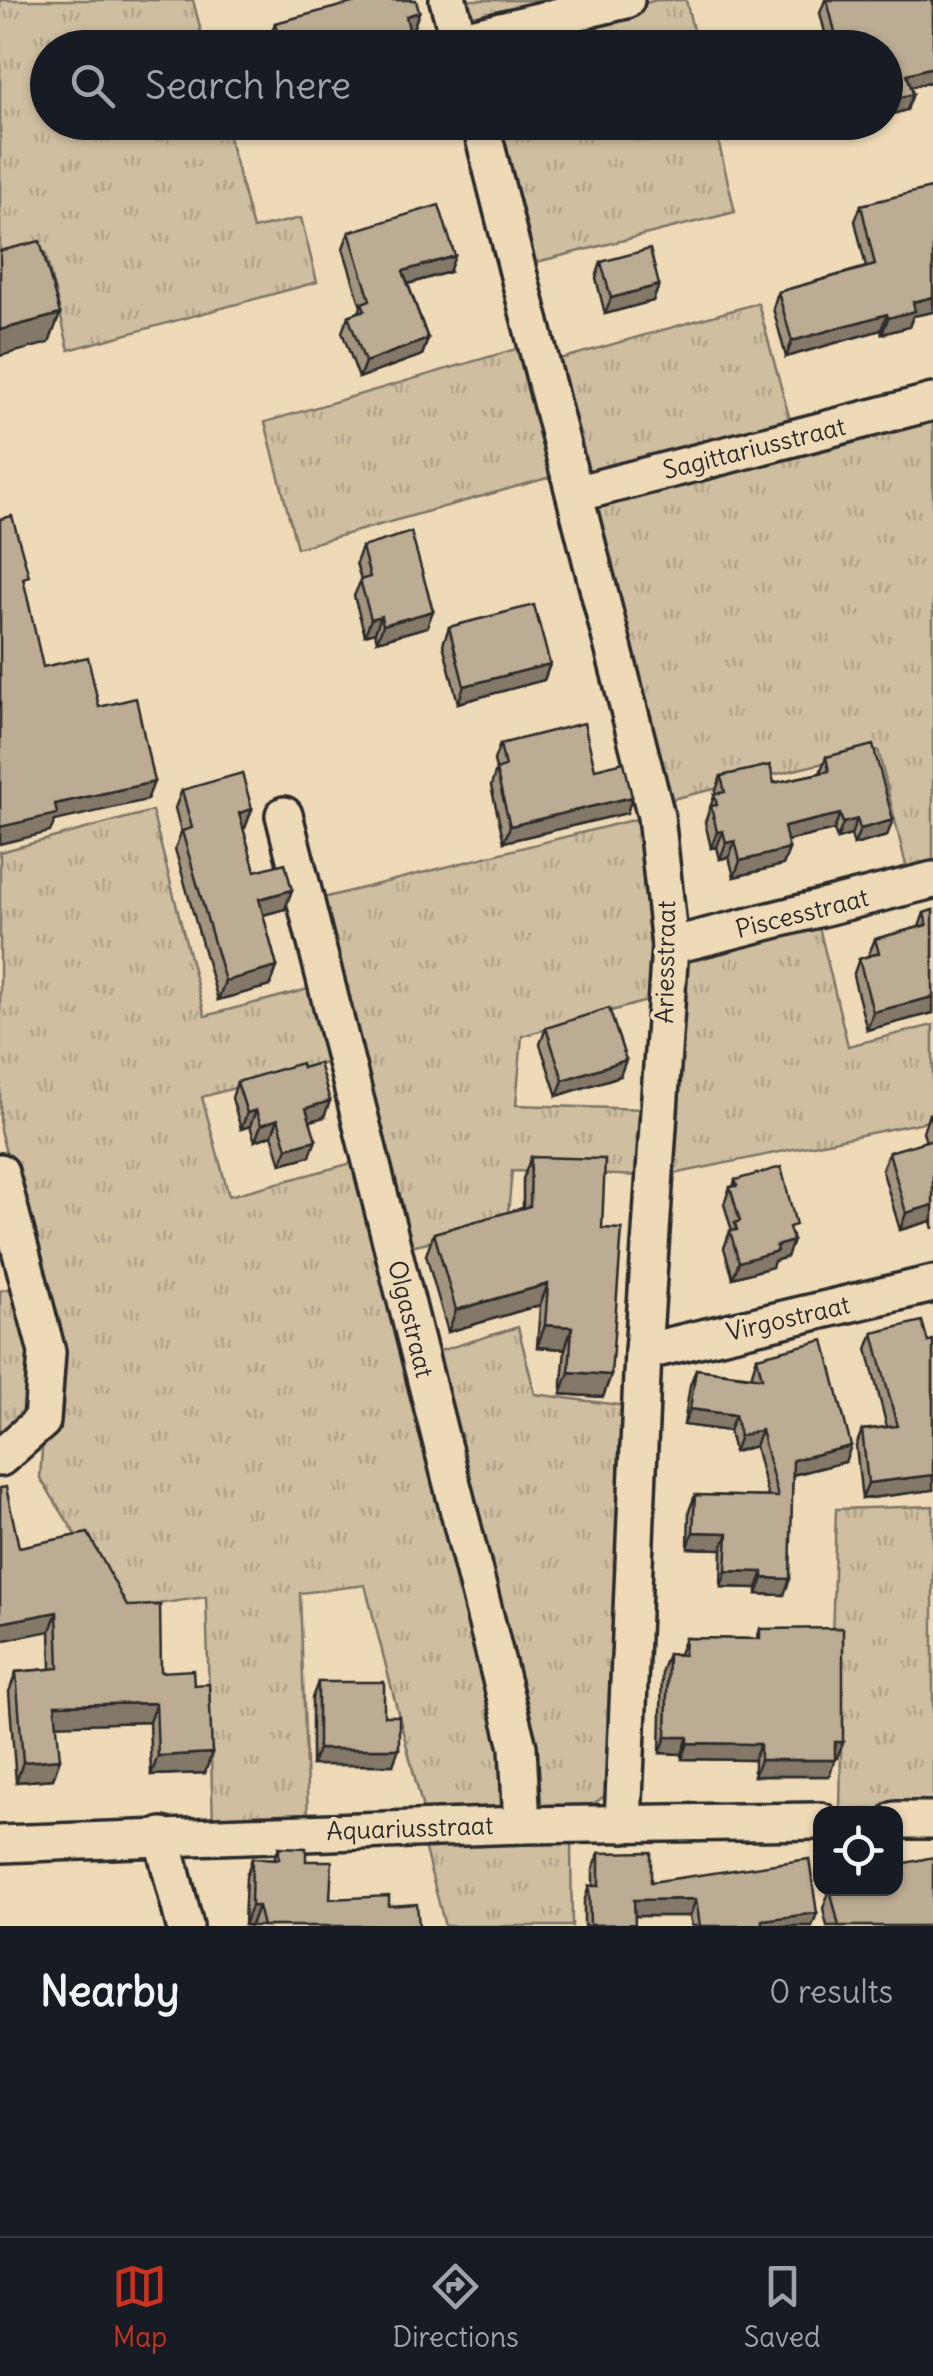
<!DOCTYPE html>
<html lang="en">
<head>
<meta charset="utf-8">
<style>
	:root { --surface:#171b24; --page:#20242c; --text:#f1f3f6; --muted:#9ea1a6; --line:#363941; --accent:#c8321e }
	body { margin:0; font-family:Delius,sans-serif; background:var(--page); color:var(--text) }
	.controls { position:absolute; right:30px; bottom:30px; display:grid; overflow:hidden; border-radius:20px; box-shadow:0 2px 8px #0004 }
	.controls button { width:90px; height:90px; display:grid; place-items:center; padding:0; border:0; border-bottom:2px solid var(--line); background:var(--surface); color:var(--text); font:50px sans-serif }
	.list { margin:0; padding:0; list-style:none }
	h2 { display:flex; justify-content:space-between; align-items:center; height:130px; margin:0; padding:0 40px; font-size:42px }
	h2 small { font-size:32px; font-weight:400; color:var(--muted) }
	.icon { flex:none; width:55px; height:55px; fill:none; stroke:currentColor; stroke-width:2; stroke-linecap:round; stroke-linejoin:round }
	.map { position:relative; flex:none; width:933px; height:1926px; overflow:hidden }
	.search { position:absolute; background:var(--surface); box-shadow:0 2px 8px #0004; left:30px; right:30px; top:30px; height:110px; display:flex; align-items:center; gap:25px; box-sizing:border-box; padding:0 35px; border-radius:55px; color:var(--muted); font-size:38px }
	.sheet { height:310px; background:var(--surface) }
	nav { display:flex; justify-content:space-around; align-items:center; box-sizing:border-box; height:140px; border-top:2px solid var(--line); background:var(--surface); font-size:28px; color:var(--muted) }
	nav a { display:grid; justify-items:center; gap:5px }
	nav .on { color:var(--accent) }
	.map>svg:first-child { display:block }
	.grass { fill:url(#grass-tufts); stroke:#7d7466; stroke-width:2.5 }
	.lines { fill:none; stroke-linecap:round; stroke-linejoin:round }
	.minor-casing { stroke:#2b2b2b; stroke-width:42 }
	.minor { stroke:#efdab8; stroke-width:35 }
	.wall { fill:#a2947e; stroke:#2b2b2b; stroke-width:2.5 }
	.shaded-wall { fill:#847867; stroke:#2b2b2b; stroke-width:2.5 }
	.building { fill:#bcac93; stroke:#2b2b2b; stroke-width:2.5 }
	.labels { text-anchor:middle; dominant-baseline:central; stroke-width:8; stroke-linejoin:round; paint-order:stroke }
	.street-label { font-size:25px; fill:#2b2b2b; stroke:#efdab8 }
</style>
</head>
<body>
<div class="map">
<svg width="933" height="1926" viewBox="0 0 933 1926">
	<defs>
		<pattern id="grass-tufts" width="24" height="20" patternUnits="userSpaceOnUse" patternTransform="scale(2.5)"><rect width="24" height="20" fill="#cfbea0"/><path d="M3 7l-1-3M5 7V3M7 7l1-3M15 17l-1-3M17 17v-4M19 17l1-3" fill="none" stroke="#b2a38a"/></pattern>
	</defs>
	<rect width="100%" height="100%" fill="#efdab8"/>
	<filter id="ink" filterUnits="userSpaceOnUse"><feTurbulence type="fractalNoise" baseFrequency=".01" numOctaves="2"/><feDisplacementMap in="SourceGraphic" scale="20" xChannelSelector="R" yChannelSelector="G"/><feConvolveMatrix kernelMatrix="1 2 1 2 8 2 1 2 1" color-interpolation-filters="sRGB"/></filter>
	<g filter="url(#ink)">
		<!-- grass -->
		<g class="grass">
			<path d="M0 0H193L205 47 48 48V122L225 123 253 229 301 218 317 282 69 350 45 252 0 263Z"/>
			<path d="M461 0H575L478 21 467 15Z"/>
			<path d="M657 0H686L697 47 485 48 501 39Z"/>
			<path d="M491 123H714L735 212 529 264Z"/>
			<path d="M758 303 792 427 604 473 590 471 582 463 553 361Z"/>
			<path d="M526 346 558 475 297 548 265 422Z"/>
			<path d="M933 410V867L908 874 878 750 664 801 596 516 598 505Z"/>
			<path d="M152 811 205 1016 320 986 339 1059 202 1097 229 1196 363 1160 507 1746 509 1812 424 1813 365 1585 300 1593 308 1819 213 1823 206 1597 123 1609 40 1478 51 1322 0 1130V852Z"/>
			<path d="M640 818 655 905 654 999 522 1036 516 1105 646 1109 642 1176 512 1171 507 1224 402 1248 319 899Z"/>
			<path d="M818 923 848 1046 933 1025V1120L669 1175 686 961 697 953Z"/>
			<path d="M20 1285 37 1356 30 1412 0 1441V1291Z"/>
			<path d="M518 1327 535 1394 627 1406 609 1790C592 1815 559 1809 533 1809L429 1354Z"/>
			<path d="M933 1506V1808L840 1810 843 1640 832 1639 836 1509Z"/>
			<path d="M571 1841 572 1926H445L423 1842Z"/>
		</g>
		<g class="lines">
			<!-- minor casing -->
			<g class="minor-casing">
				<g id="minor">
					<path d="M448 0 461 48"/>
					<path d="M459 40 626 0"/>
					<path d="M480 122 656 816 670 946 643 1352 623 1824"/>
					<path d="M575 494 933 402"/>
					<path d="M284 815 518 1747 522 1825"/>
					<path d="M670 946 933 880"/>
					<path d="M0 1172 47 1352 42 1421 0 1458"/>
					<path d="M643 1352 933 1284"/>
					<path d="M896 1820H933"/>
					<path d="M162 1836 185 1926"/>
					<path d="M0 1844 522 1825 820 1821"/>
				</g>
			</g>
			<!-- minor -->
			<use href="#minor" class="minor"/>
		</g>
		<!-- wall -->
		<g class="wall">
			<path d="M825 0H933V81L911 87 907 110 886 48H829L820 13Z"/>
			<path d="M419 12 413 29 408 30 403 45 393 48H271L269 40 275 23Z"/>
			<path d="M933 196V312L913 316 909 327 882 334 881 330 786 357 773 308 778 292 866 267 855 221 861 205Z"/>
			<path d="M349 232 449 272 408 284 428 339 422 355 359 378 342 332 348 316 359 312 361 307 343 248Z"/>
			<path d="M601 262 659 285 653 301 605 314 596 278Z"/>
			<path d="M362 547 427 627 377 641 375 632 365 635 354 596 361 580 356 563Z"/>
			<path d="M449 627 550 664 544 680 458 703 443 644Z"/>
			<path d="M500 744 595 769 632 797 627 813 504 842 491 786 496 770 494 760Z"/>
			<path d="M826 757 887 836 854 845 851 835 837 839 834 830 787 841 789 849 783 865 734 877 729 857 720 859 717 847 711 848 705 822 721 776 774 783 820 773Z"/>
			<path d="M182 790 252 809 245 828H243L255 871 285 909 263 915 277 967 270 986 218 1000 175 849 181 832 175 808Z"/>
			<path d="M933 910V1013L867 1030 853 976 859 959 868 956 875 939 919 927 924 913Z"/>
			<path d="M546 1028 620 1076 557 1096 540 1044Z"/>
			<path d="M237 1082 324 1117 310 1121V1156L281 1164 272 1135 255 1141 250 1126 241 1129 232 1098Z"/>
			<path d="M933 1113V1229L931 1221 900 1230 882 1169 889 1152 926 1142 923 1132 929 1114Z"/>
			<path d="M531 1157 602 1228 611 1375 603 1397 561 1394 565 1349 537 1347 540 1305 448 1332 426 1255 434 1233 523 1208V1179Z"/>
			<path d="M735 1180 792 1236 787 1257 774 1261 772 1267 733 1278 724 1248 730 1231H732L724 1204 730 1187H733Z"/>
			<path d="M873 1333 928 1342 933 1340V1490L862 1499 856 1446 862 1430 887 1427 867 1349Z"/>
			<path d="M757 1357 845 1462 793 1475 784 1595 757 1594V1588L721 1587 722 1549 688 1548 689 1511 695 1495 768 1497 755 1446 734 1452 729 1431 684 1425 690 1385 696 1369 752 1376V1373Z"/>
			<path d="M19 1547 161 1672 194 1685 205 1773 151 1775 149 1722 57 1724 53 1779 16 1782 9 1692 16 1672 51 1669 50 1631Z"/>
			<path d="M760 1629 837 1758H835L829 1776H754V1760L682 1759V1754L660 1753 662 1670 668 1654H679L685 1638 757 1639Z"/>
			<path d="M318 1682 384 1716 393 1765H312V1698Z"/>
			<path d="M279 1847 306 1861 330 1899 389 1906 419 1926H252L244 1925 246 1877 252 1858 274 1859Z"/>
			<path d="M599 1853 651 1882 817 1913 812 1926H692L690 1916H635L634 1926H584V1902L589 1886H593V1869Z"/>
			<path d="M830 1889 933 1926H827L823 1908Z"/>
		</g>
		<!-- shaded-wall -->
		<g class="shaded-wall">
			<path d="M419 12 413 29 408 30 403 45 393 48H349L350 45 406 16Z"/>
			<path d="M933 67V81L901 90 907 74Z"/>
			<path d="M913 94 907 110 886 116V101Z"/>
			<path d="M828 122H859L824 132Z"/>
			<path d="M455 256 449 272 397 287 403 271Z"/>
			<path d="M659 285 653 301 605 314 611 298Z"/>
			<path d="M933 297V312L913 316 909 327 882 334 888 318 913 302Z"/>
			<path d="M60 314 49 343 0 356V330Z"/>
			<path d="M887 314 881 330 786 357 792 341Z"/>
			<path d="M428 339 422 355 359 378 365 362Z"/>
			<path d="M433 611 427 627 377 641 383 625Z"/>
			<path d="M381 616 375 632 365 635 371 619Z"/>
			<path d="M550 664 544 680 458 703 464 686Z"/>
			<path d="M154 782 147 800 55 821 50 832 0 844V827L55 804Z"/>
			<path d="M632 797 627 813 504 842 510 826Z"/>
			<path d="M252 809 245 828 232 831 239 813Z"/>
			<path d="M840 814 834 830 778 843 784 827Z"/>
			<path d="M857 819 851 835 837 839 843 823Z"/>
			<path d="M893 820 887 836 854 845 860 829Z"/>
			<path d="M723 831 717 847 711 848 717 832Z"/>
			<path d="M735 841 729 857 720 859 726 843Z"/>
			<path d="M789 849 783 865 734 877 740 861Z"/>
			<path d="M292 890 285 909 252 918 259 899Z"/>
			<path d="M277 967 270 986 218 1000 225 981Z"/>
			<path d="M933 997V1013L867 1030 873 1012Z"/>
			<path d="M626 1060 620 1076 557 1096 563 1080Z"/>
			<path d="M330 1101 324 1117 301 1124 306 1108Z"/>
			<path d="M256 1110 250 1126 241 1129 247 1113Z"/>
			<path d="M278 1119 272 1135 255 1141 261 1125Z"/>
			<path d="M316 1140 310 1156 281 1164 287 1148Z"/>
			<path d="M933 1205V1216L931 1221 900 1230 906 1213Z"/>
			<path d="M793 1241 787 1257 774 1261 772 1267 733 1278 739 1262 776 1246Z"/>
			<path d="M548 1284 540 1305 448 1332 456 1310Z"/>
			<path d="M545 1325 572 1327 565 1349 537 1347Z"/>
			<path d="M569 1372 611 1375 603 1397 561 1394Z"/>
			<path d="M690 1409 735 1415 729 1431 684 1425Z"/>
			<path d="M761 1430 755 1446 734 1452 740 1436Z"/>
			<path d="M851 1446 845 1462 787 1476 793 1460Z"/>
			<path d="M933 1475V1490L862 1499 868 1483Z"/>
			<path d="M693 1532 728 1533 722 1549 688 1548Z"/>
			<path d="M726 1571 763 1572 757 1588 721 1587Z"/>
			<path d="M763 1578 790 1579 784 1595 757 1594Z"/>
			<path d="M57 1612 50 1631 0 1641V1623Z"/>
			<path d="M156 1703 149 1722 48 1725 55 1705Z"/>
			<path d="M666 1737H688L682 1754 660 1753Z"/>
			<path d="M835 1742H843L837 1758H829Z"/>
			<path d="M688 1743 760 1744 754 1760 682 1759Z"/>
			<path d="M318 1749H399L393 1765H312Z"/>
			<path d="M212 1753 205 1773 151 1775 158 1756Z"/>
			<path d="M60 1759 53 1779 16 1782 23 1762Z"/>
			<path d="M760 1760H835L829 1776H754Z"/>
			<path d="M696 1899 690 1916H628L634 1900Z"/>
			<path d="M251 1906H258L251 1925H244Z"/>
			<path d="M817 1913 812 1926H760L762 1920Z"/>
		</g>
		<!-- building -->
		<g class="building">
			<path d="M364 0H416L419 12 406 16 409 29 350 45 351 48H281L275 23Z"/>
			<path d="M827 0H933V67L907 74 913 94 886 101V48H839Z"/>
			<path d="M931 188 933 196V297L913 302 915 311 888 318 887 314 792 341 778 292 875 265 861 205Z"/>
			<path d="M439 205 455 256 403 271 428 339 365 362 348 316 365 310 362 303 370 300 349 232Z"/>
			<path d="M40 241 60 314 0 330V251Z"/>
			<path d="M650 249 659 285 611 298 601 262Z"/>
			<path d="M12 516 29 576 23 578 43 667 88 657 99 707 136 698 154 782 55 804 57 814 0 827V519Z"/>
			<path d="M411 532 433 611 383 625 381 616 371 619 360 580 370 577 362 547Z"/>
			<path d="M534 605 550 664 464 686 449 627Z"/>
			<path d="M584 723 595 769 624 762 632 797 510 826 496 770 505 767 500 744Z"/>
			<path d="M873 745 893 820 860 829 857 819 843 823 840 814 784 827 789 849 740 861 735 841 726 843 723 831 717 832 711 806 717 805 714 794 725 792 721 776 770 765 774 783 829 771 826 757Z"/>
			<path d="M242 773 252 809 239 813 255 871 285 863 292 890 259 899 277 967 225 981 182 831 192 828 182 790Z"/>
			<path d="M933 910V997L873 1012 859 959 879 953 875 939 927 925 924 913Z"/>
			<path d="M609 1008 626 1060 563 1080 546 1028Z"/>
			<path d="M301 1063 302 1068 319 1063 330 1101 306 1108 316 1140 287 1148 278 1119 261 1125 256 1110 247 1113 237 1082Z"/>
			<path d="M933 1113V1129L929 1114Z"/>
			<path d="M933 1139V1205L906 1213 889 1152Z"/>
			<path d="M531 1157 605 1159 602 1228 622 1229 611 1375 569 1372 572 1327 545 1325 548 1284 456 1310 434 1233 530 1206Z"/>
			<path d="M781 1167 796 1225 789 1227 793 1241 776 1246 777 1251 739 1262 730 1231 737 1230 735 1223 740 1221 730 1187 737 1186 735 1180Z"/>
			<path d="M922 1321 928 1342 933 1340V1475L868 1483 862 1430 897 1426 873 1333Z"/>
			<path d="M824 1340 851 1446 793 1460 790 1579 763 1578V1572L726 1571 728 1533 693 1532 695 1495 778 1497 761 1430 740 1436 735 1415 690 1409 696 1369 762 1378 757 1357Z"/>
			<path d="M6 1487 19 1547 88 1533 127 1606 160 1605 161 1672 193 1670 194 1685 209 1684 212 1753 158 1756 156 1703 55 1705 60 1759 23 1762 16 1672 59 1668 57 1612 0 1623V1488Z"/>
			<path d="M843 1628V1742H835V1760H760V1744L688 1743V1737H666L668 1654 684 1655 685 1638 760 1639V1629Z"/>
			<path d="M318 1682H384V1716H399V1749H318Z"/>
			<path d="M279 1847 306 1848V1861H332L330 1899 389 1896V1906L417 1904 419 1926H263L258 1906H251L252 1858 279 1859Z"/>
			<path d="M651 1852V1882L809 1859 817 1913 762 1920V1926H700L696 1899 634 1900 635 1924 590 1925 589 1886H599V1853Z"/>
			<path d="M933 1857V1926H839L830 1889 896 1888V1865Z"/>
		</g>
	</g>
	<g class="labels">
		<!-- street labels -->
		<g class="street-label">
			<text transform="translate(754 448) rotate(-14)">Sagittariusstraat</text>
			<text transform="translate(802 913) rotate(-14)">Piscesstraat</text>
			<text transform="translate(665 962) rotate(-89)">Ariesstraat</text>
			<text transform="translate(788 1318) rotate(-13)">Virgostraat</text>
			<text transform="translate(411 1319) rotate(76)">Olgastraat</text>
			<text transform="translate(410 1828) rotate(-2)">Aquariusstraat</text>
		</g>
	</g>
</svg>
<div class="controls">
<button><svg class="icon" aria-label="locate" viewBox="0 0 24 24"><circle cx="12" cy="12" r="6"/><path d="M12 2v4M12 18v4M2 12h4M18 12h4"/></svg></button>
</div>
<div class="search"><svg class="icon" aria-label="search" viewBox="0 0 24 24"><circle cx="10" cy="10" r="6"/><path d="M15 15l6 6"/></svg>Search here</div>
</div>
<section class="sheet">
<h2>Nearby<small>0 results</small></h2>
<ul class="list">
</ul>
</section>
<nav>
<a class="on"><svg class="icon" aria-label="map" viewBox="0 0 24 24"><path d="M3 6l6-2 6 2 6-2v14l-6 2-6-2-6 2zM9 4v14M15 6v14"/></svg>Map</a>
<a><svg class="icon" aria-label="directions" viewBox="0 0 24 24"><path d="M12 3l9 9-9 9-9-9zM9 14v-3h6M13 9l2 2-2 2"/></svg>Directions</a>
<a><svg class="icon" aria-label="saved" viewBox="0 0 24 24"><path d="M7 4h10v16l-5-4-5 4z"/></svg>Saved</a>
</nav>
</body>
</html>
